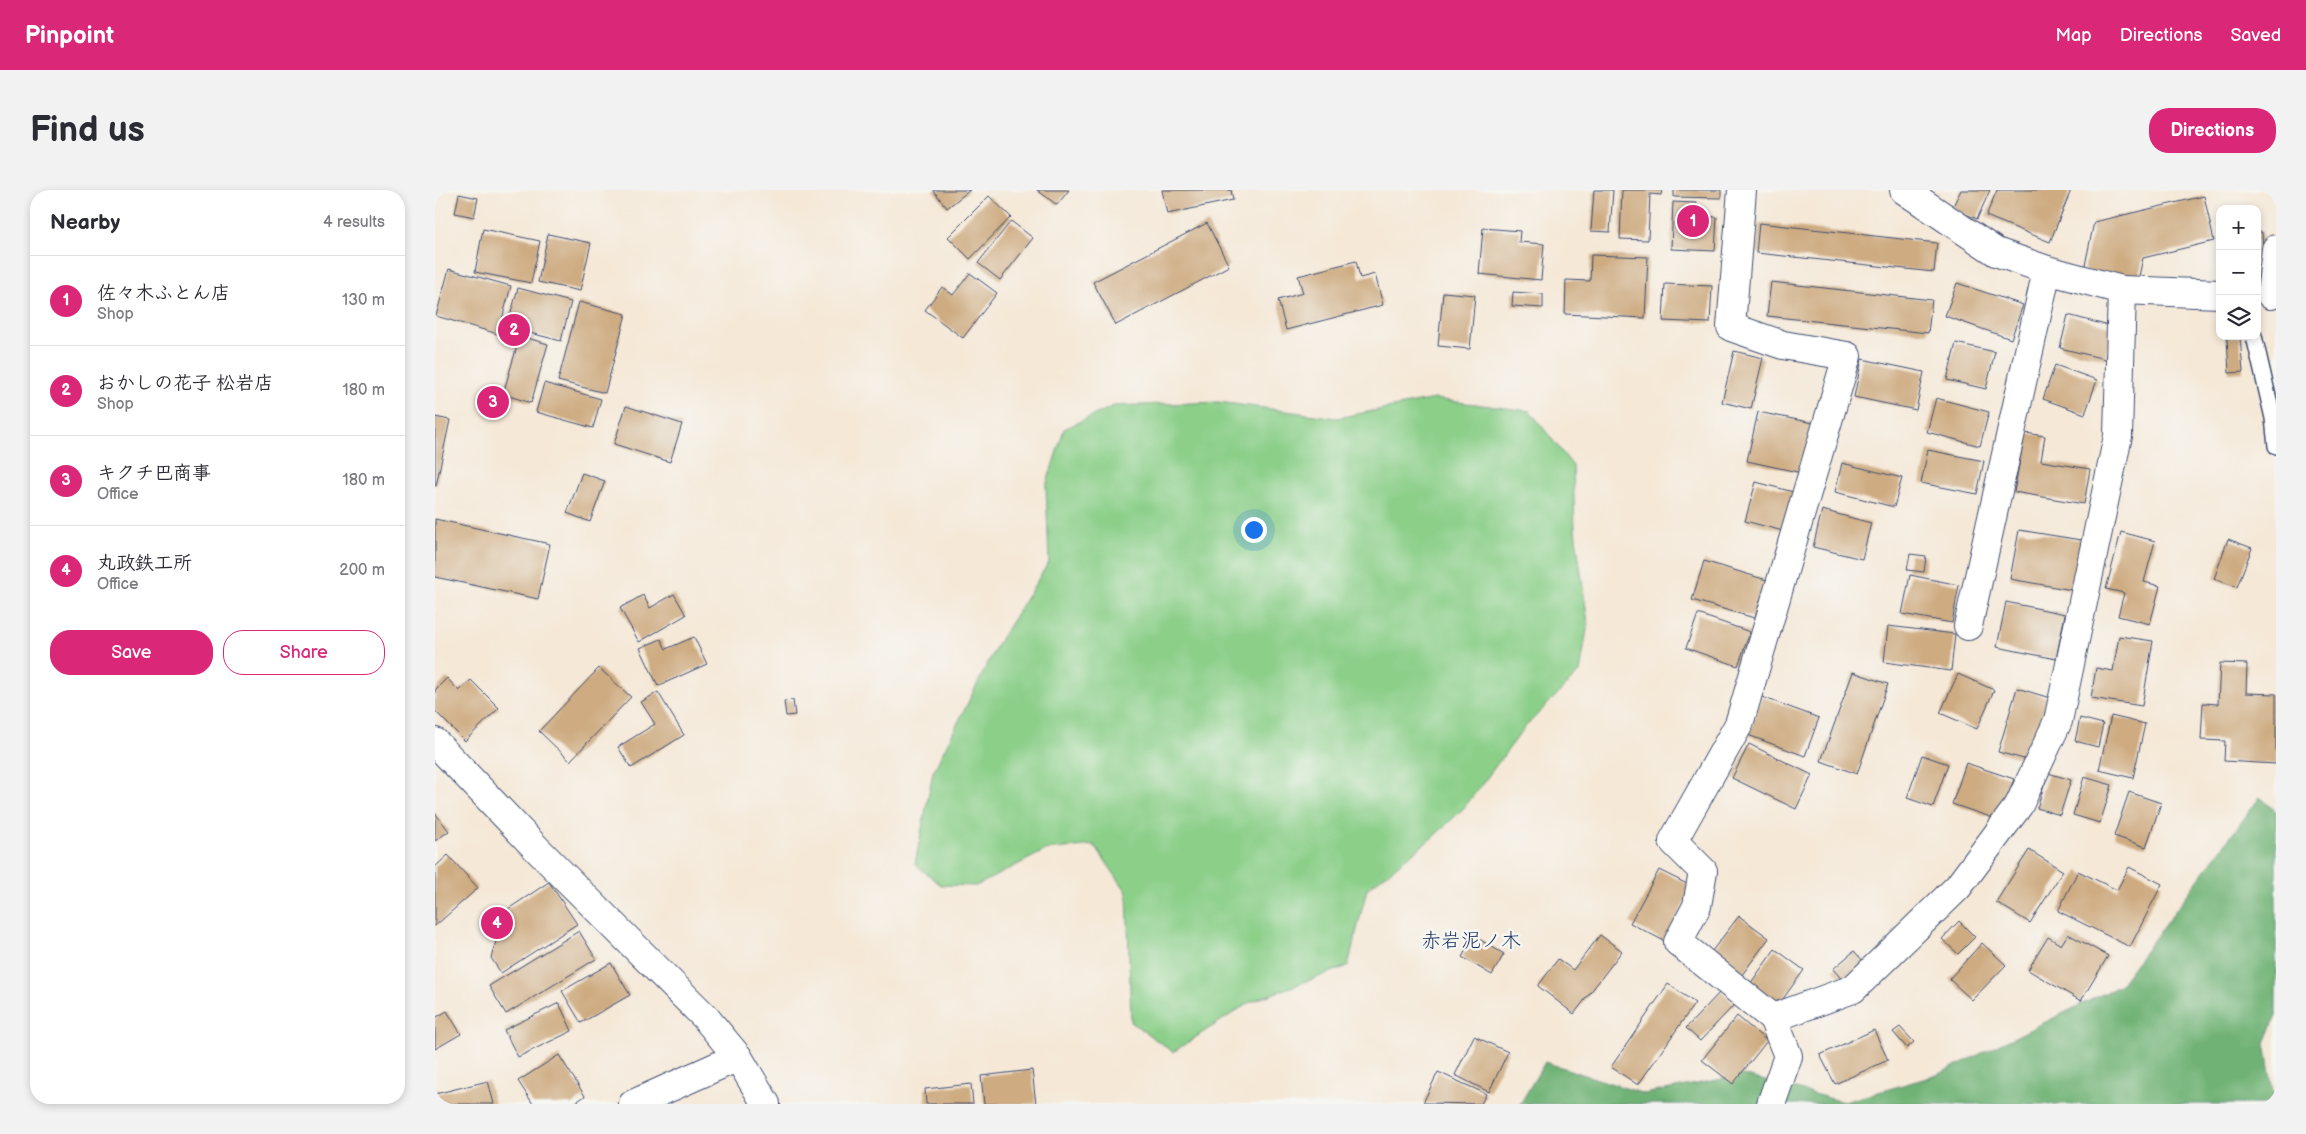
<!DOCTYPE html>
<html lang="en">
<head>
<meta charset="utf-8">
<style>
	:root { --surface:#fff; --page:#f2f2f3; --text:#2b2b33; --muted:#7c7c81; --line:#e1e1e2; --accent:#db2777 }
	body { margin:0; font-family:"Balsamiq Sans","Klee One",sans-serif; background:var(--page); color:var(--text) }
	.controls { position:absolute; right:15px; top:15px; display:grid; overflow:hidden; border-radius:10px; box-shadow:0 2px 8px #0003 }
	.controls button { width:45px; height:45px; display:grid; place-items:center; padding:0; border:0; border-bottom:1px solid var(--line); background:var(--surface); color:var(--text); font:25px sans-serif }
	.you { position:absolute; left:818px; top:339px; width:18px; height:18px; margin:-12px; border:4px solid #fff; border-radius:50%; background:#1a73e8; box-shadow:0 0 0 8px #1a73e833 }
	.badge { display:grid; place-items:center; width:32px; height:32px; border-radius:50%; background:var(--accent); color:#fff; font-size:16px; font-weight:700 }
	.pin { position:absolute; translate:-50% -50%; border:2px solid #fff; box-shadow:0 1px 5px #0006 }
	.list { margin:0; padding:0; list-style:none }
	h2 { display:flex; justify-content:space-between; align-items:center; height:65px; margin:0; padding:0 20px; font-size:21px }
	h2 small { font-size:16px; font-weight:400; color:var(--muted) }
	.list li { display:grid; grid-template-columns:32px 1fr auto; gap:15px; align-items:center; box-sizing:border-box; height:90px; padding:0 20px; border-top:1px solid var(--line) }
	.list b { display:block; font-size:19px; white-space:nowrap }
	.list p { margin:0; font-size:16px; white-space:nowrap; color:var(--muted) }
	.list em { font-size:16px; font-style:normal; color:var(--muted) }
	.actions { display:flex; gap:10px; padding:15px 20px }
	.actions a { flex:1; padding:11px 0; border:1px solid var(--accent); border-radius:20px; text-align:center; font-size:18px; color:var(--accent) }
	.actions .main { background:var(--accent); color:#fff }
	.icon { flex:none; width:28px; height:28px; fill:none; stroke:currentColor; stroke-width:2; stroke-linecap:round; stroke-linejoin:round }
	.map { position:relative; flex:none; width:1841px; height:914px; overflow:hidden; border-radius:20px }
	header { display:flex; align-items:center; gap:30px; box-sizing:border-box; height:70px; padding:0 25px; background:var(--accent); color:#fff }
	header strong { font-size:24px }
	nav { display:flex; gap:28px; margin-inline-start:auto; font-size:18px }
	.intro { display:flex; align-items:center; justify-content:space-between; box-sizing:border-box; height:120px; padding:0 30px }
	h1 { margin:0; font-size:35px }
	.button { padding:12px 22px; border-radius:20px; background:var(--accent); color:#fff; font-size:18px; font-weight:700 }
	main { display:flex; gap:30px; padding:0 30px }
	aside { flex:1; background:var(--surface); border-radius:20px; box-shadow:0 2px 8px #0003 }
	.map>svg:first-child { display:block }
	.green { fill:#8bcf89; stroke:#537f74 }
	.forest { fill:#70b275; stroke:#46706a }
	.building { fill:#ceab81 }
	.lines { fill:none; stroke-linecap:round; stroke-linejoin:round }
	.service-casing { stroke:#3c4b70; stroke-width:18 }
	.minor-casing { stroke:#3c4b70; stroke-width:30 }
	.service { stroke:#fff; stroke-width:15 }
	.minor { stroke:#fff; stroke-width:28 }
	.labels { text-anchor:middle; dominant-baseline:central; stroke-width:5; stroke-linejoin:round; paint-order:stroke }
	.quarter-label { font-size:20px; fill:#1b2f5e; stroke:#f6f6f2 }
</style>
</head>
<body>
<header>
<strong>Pinpoint</strong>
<nav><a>Map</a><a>Directions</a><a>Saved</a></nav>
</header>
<div class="intro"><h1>Find us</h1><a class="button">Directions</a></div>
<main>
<aside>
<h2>Nearby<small>4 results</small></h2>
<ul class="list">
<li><span class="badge">1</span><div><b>佐々木ふとん店</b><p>Shop</p></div><em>130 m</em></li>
<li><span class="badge">2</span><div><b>おかしの花子 松岩店</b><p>Shop</p></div><em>180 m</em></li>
<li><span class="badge">3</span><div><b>キクチ巴商事</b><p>Office</p></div><em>180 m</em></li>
<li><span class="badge">4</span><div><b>丸政鉄工所</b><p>Office</p></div><em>200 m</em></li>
</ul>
<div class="actions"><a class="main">Save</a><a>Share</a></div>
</aside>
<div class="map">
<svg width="1841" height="914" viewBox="0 0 1841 914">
	<rect width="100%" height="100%" fill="#f6f6f2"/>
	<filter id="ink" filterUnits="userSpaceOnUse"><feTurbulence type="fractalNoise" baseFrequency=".02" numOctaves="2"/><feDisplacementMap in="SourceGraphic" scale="10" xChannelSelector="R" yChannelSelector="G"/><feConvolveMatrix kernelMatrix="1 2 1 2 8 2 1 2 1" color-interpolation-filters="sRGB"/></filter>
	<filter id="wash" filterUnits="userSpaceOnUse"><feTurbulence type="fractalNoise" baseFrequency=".0096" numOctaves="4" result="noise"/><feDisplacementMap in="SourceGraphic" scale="20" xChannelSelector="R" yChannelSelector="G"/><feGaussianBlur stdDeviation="1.12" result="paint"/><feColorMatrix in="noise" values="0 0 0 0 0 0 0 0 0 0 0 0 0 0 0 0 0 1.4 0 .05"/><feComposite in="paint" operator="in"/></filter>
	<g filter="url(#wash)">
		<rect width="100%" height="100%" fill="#f5e8d7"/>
		<!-- green -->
		<path class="green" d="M999 209 1095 221 1138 276 1140 340 1153 433 1145 482 1091 536 1029 618 997 648 932 699 913 776 815 812 738 862 696 832 692 702 659 655 611 660 541 696 506 695 480 674 498 582 562 455 614 372 611 296 629 239 679 216 784 212 902 228Z"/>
		<!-- forest -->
		<path class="forest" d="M1825 607 1841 621V826L1830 853 1840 914H1085L1110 872 1209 904 1308 885 1409 912 1502 885 1684 796Z"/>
		<g id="blocks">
			<!-- building -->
			<g class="building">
				<path d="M498 0H535L512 18Z"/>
				<path d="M602 0H634L622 15Z"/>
				<path d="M727 0H796L798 10 732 24Z"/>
				<path d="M1159 0H1178L1175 42 1156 41Z"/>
				<path d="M1187 0H1227L1226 5 1215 4 1213 50 1185 49Z"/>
				<path d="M1239 0H1286V8L1239 7Z"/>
				<path d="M1526 0H1555L1542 29 1517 18Z"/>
				<path d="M1562 0H1636L1615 52 1551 26Z"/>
				<path d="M24 4 43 8 39 27 20 23Z"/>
				<path d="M554 6 576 27 535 69 513 47Z"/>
				<path d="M1769 6 1779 51 1708 68 1703 91 1649 80 1659 32Z"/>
				<path d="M1238 12 1261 13 1260 26 1282 27 1280 61 1236 59Z"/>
				<path d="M576 31 598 48 565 90 543 73Z"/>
				<path d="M772 33 794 76 681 135 658 92Z"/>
				<path d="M1324 33 1502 53 1499 82 1321 63Z"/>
				<path d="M1048 38 1085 41 1084 52 1109 54 1106 90 1044 84Z"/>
				<path d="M48 39 105 51 96 93 40 82Z"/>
				<path d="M1822 42H1827L1829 89H1822Z"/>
				<path d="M113 44 156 53 145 101 103 92Z"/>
				<path d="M1156 65 1213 67 1210 128 1130 124 1131 90 1155 91Z"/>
				<path d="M921 71 925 88 940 84 948 115 851 140 843 110 868 103 863 86Z"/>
				<path d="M14 79 76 96 63 144 1 126Z"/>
				<path d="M535 83 562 103 528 148 490 120 507 97 518 105Z"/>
				<path d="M1336 92 1497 110 1493 143 1332 126Z"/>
				<path d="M1522 93 1588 115 1576 149 1510 126Z"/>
				<path d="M1230 94 1277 96 1275 133 1228 131Z"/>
				<path d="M83 98 136 112 126 151 72 137Z"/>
				<path d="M1008 102 1040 105 1035 159 1003 156Z"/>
				<path d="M1078 102 1108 104V118L1077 116Z"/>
				<path d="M144 112 191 124 170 203 123 191Z"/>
				<path d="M1633 125 1678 137 1670 169 1625 158Z"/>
				<path d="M85 146 113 154 96 213 68 204Z"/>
				<path d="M1805 147 1808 182 1794 183 1792 148Z"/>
				<path d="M1521 153 1560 162 1551 199 1512 190Z"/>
				<path d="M1299 161 1328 168 1316 219 1287 212Z"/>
				<path d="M1427 169 1489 182 1481 220 1419 207Z"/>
				<path d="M1620 175 1662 190 1650 224 1608 209Z"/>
				<path d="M109 193 166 209 158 238 101 222Z"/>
				<path d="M1501 208 1554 222 1545 256 1492 242Z"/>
				<path d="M191 216 247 234 235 272 179 254Z"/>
				<path d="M1323 222 1378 233 1367 283 1312 271Z"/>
				<path d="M0 227 15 230 1 296H0Z"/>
				<path d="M1590 243 1610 246 1606 271 1655 279 1649 314 1579 302Z"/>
				<path d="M1493 260 1549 271 1542 304 1486 293Z"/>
				<path d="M1407 273 1467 288 1459 317 1400 302Z"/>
				<path d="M147 283 170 291 155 332 132 323Z"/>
				<path d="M1321 292 1362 303 1352 342 1310 331Z"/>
				<path d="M1387 320 1436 333 1427 369 1378 357Z"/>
				<path d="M0 329 115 354 103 409 0 387Z"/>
				<path d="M1584 340 1652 351 1643 401 1575 389Z"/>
				<path d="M1686 342 1720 351 1709 392 1725 396 1715 434 1683 426 1689 403 1671 399Z"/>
				<path d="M1793 349 1817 358 1802 397 1779 389Z"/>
				<path d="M1475 364 1491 366 1489 382 1472 380Z"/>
				<path d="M1269 371 1335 391 1323 429 1257 410Z"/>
				<path d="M1475 385 1524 395 1517 433 1467 424Z"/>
				<path d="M239 404 251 425 204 452 185 418 208 405 215 418Z"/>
				<path d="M1571 412 1630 424 1621 469 1562 457Z"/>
				<path d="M1263 424 1315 442 1303 476 1251 458Z"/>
				<path d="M1453 436 1520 444 1516 481 1449 472Z"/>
				<path d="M1684 446 1718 451 1707 516 1656 508 1661 478 1678 481Z"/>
				<path d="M259 447 272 474 223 496 205 458 226 449 231 459Z"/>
				<path d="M1785 473 1812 474 1811 503 1841 504V574L1789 571 1790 551 1766 550 1768 513 1783 514Z"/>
				<path d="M164 478 196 507 135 571 104 541Z"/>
				<path d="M1418 482 1453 494 1422 584 1386 571Z"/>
				<path d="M1523 484 1559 500 1542 539 1505 523Z"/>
				<path d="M12 488 24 501 36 490 64 518 30 551 0 521V500Z"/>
				<path d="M1582 498 1615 508 1596 571 1563 562Z"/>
				<path d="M223 502 249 545 196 578 183 557 220 534 206 512Z"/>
				<path d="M1327 507 1384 528 1370 566 1313 545Z"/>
				<path d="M358 510 360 525 351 526 349 511Z"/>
				<path d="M1676 526 1710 534 1698 588 1664 580Z"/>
				<path d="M1645 528 1668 534 1663 557 1640 551Z"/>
				<path d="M1314 554 1377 585 1361 619 1297 588Z"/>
				<path d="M1487 565 1513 574 1498 617 1472 608Z"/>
				<path d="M1531 573 1579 589 1564 630 1517 614Z"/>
				<path d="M1613 583 1636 590 1625 625 1602 618Z"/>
				<path d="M1649 587 1677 595 1665 633 1638 625Z"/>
				<path d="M1694 602 1726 613 1711 657 1679 646Z"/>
				<path d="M0 623 14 641 0 651Z"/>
				<path d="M1594 660 1628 681 1595 733 1561 712Z"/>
				<path d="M13 665 43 698 0 736V677Z"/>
				<path d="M1694 677 1727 694 1695 757 1623 721 1643 681 1682 700Z"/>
				<path d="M1224 680 1258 697 1229 751 1195 733Z"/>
				<path d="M114 692 142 734 66 783 56 768 70 721Z"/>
				<path d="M1304 726 1334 748 1304 789 1273 766Z"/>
				<path d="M1524 731 1540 747 1523 764 1507 749Z"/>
				<path d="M144 741 161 769 71 824 54 796Z"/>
				<path d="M1633 744 1673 766 1646 811 1593 780 1613 747 1626 755Z"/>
				<path d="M1165 745 1187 761 1139 824 1103 796 1123 769 1138 780Z"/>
				<path d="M1039 746 1069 764 1057 785 1027 767Z"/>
				<path d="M1547 753 1571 775 1537 810 1514 789Z"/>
				<path d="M1340 759 1369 780 1339 821 1310 801Z"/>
				<path d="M1419 761 1430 773 1409 792 1398 779Z"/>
				<path d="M176 773 195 805 146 833 127 801Z"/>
				<path d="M1233 794 1260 813 1203 895 1176 877Z"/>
				<path d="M1286 801 1300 814 1265 851 1251 838Z"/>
				<path d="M124 813 137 841 83 867 69 840Z"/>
				<path d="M12 821 26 844 0 859V828Z"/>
				<path d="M1302 826 1332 851 1298 894 1267 870Z"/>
				<path d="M1465 837 1479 852 1472 858 1458 842Z"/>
				<path d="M1439 840 1453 870 1400 894 1385 865Z"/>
				<path d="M1039 846 1073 862 1054 902 1020 885Z"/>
				<path d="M124 865 150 906 138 914H98L83 891Z"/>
				<path d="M597 880 601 914H549L546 886Z"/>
				<path d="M1003 882 1051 904 1046 914 988 913Z"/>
				<path d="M53 891 59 914H0V904Z"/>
				<path d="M536 894 538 914H491L490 899Z"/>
			</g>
		</g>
	</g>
	<g filter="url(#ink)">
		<use href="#blocks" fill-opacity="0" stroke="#3c4b70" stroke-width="1"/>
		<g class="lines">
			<!-- service casing -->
			<g class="service-casing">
				<path id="service" d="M1819 146 1838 228 1841 256"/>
			</g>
			<!-- minor casing -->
			<g class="minor-casing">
				<g id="minor">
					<path d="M1307 0 1296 137 1348 155 1412 166 1304 534 1238 651 1268 681 1262 716 1243 752 1338 828"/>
					<path d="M1469 0 1561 62 1612 80 1687 100 1785 104"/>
					<path d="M1836 105 1841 59"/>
					<path d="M1533 436 1612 80"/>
					<path d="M0 552 102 659 270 827 303 867 331 914"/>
					<path d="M198 914 303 867"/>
					<path d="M1336 914 1353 866 1338 828 1418 799 1523 697 1584 615 1623 531 1683 246 1687 100"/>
				</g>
			</g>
			<!-- service -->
			<use href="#service" class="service"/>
			<!-- minor -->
			<use href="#minor" class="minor"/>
		</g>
	</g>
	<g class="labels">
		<!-- quarter labels -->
		<g class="quarter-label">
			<text x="1036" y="751">赤岩泥ノ木</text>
		</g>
	</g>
</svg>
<div class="controls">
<button>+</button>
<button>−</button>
<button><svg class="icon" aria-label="layers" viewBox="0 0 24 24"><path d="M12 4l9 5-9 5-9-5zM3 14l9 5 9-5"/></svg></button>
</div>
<div class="you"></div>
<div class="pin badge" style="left:1258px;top:31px">1</div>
<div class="pin badge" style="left:79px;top:140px">2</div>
<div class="pin badge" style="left:58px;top:212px">3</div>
<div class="pin badge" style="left:62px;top:733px">4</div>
</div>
</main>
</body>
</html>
